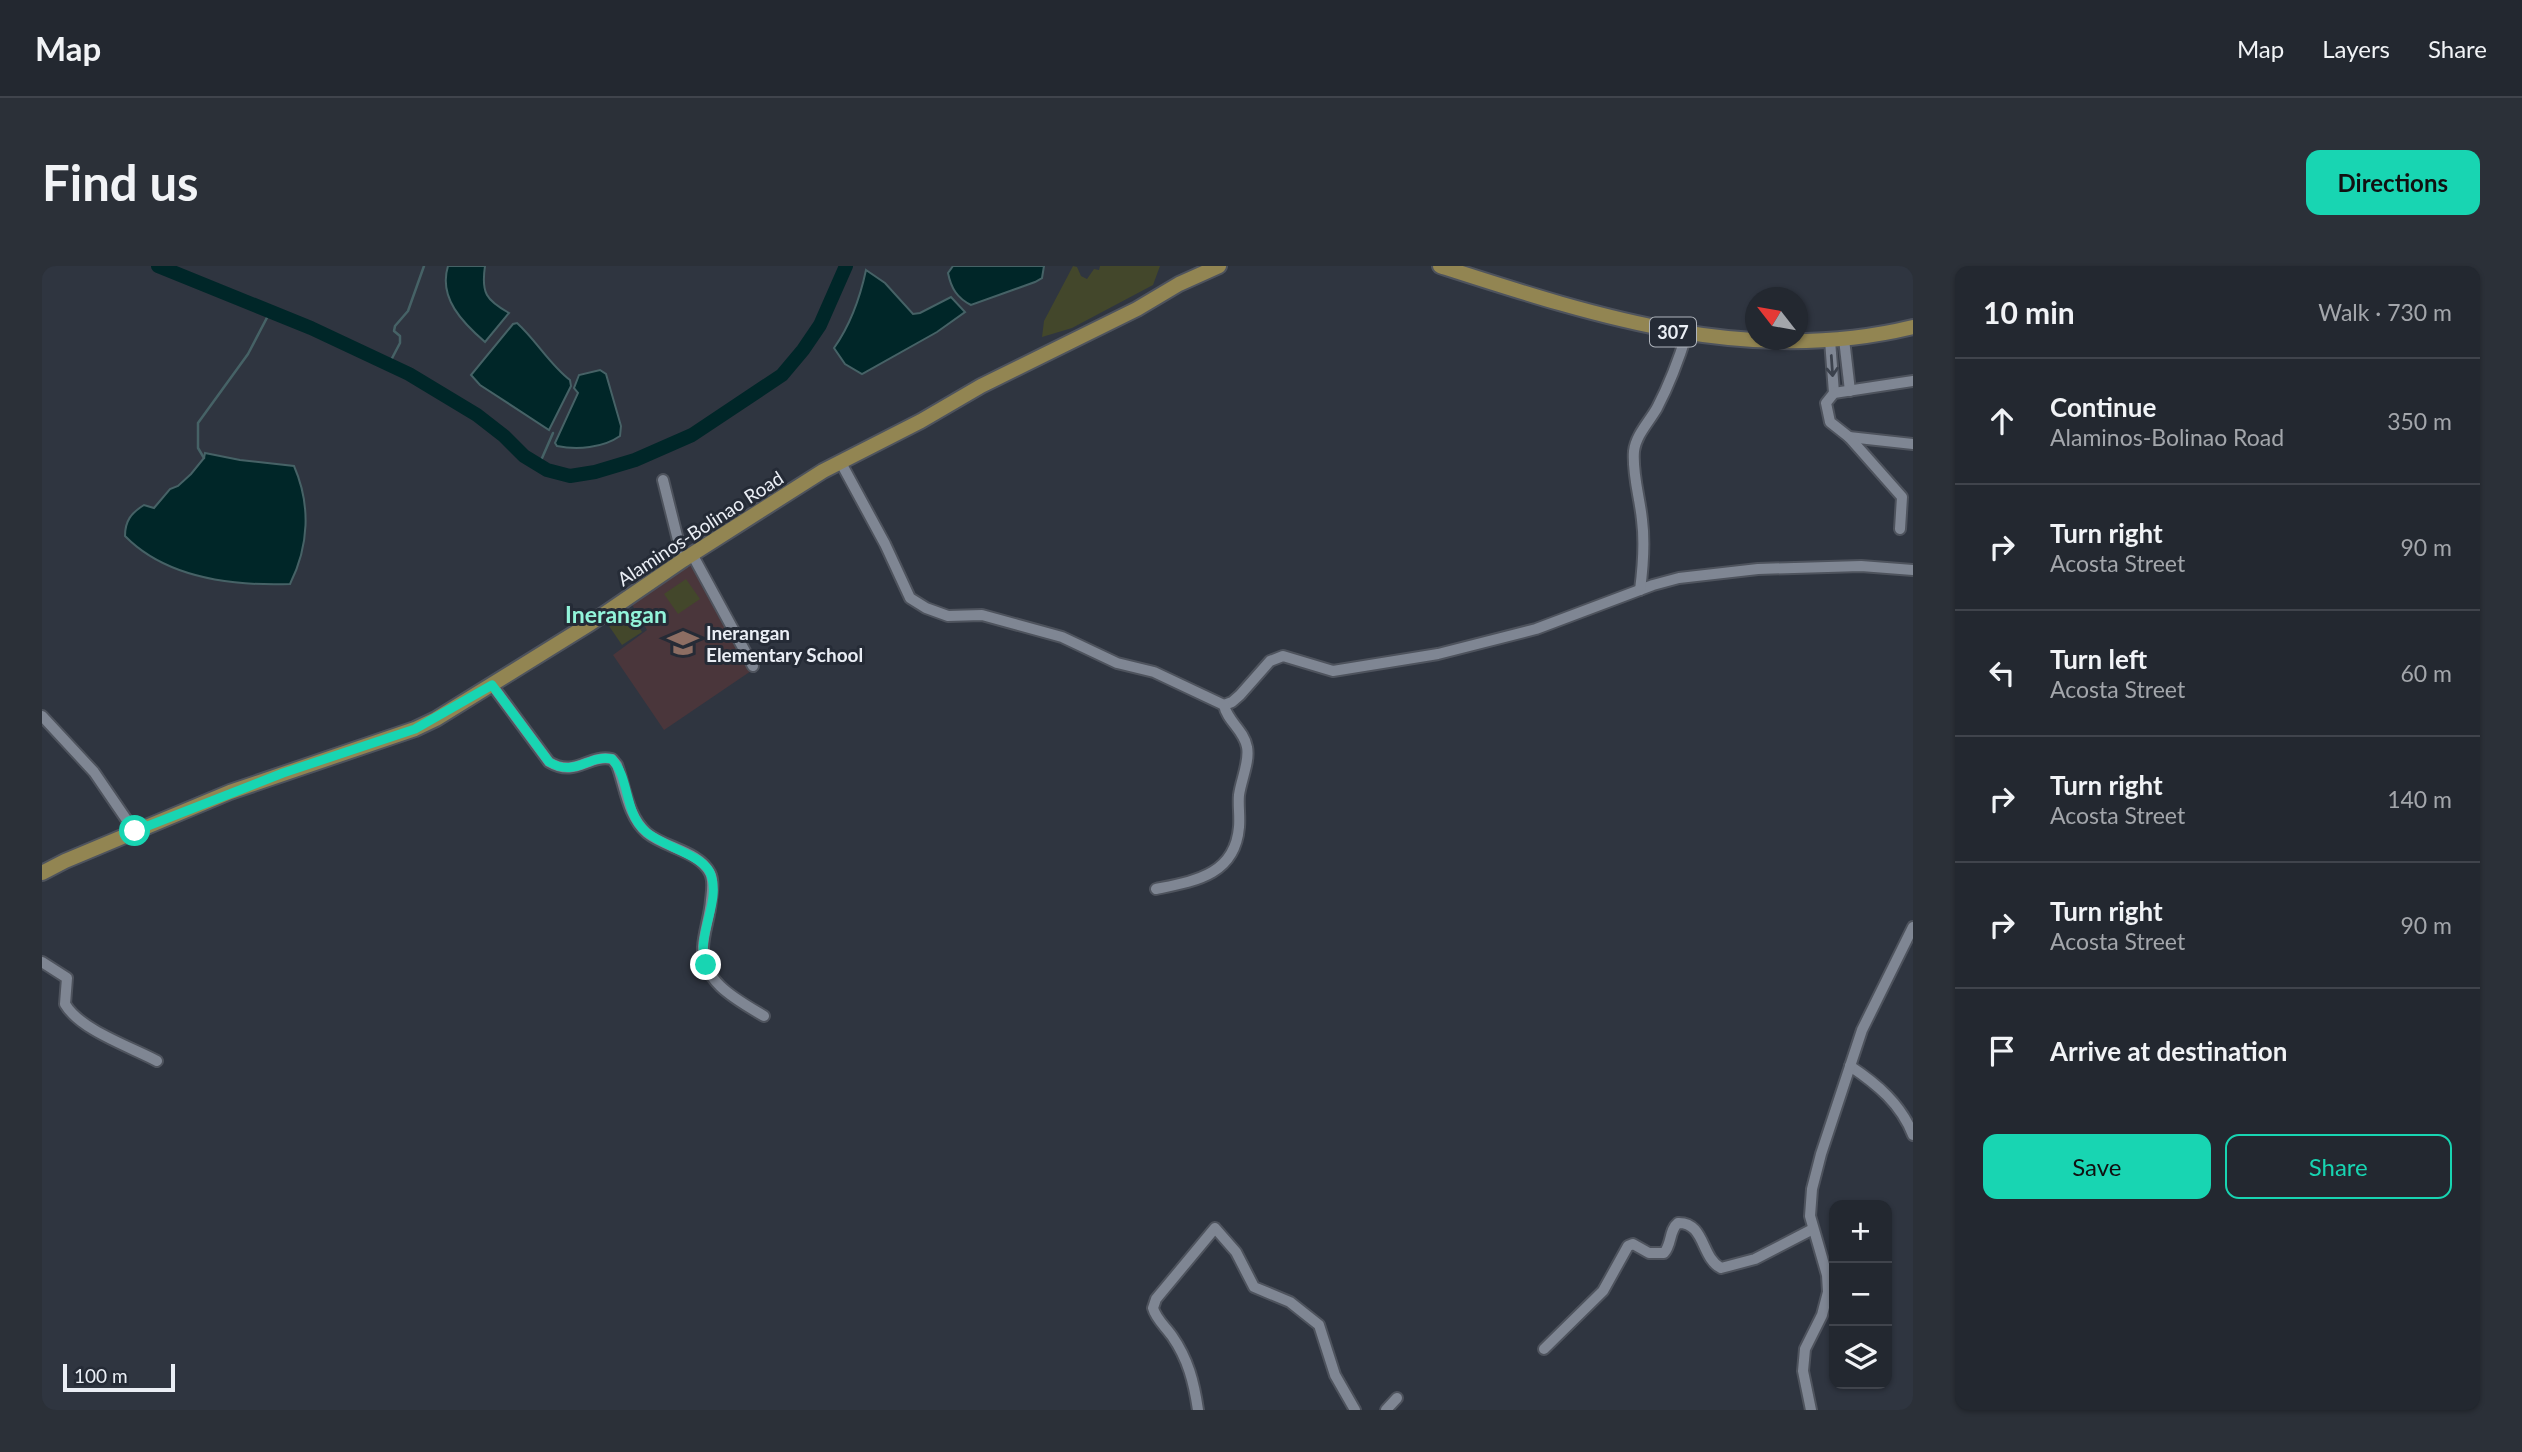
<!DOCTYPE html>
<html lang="en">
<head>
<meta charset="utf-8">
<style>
	:root { --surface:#232830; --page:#2b3038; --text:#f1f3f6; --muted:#a3a6ab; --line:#40444c; --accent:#18d5b2 }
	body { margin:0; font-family:Lato,sans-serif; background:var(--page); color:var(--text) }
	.controls { position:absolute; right:21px; bottom:21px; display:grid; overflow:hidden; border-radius:14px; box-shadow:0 2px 5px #0004 }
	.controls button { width:63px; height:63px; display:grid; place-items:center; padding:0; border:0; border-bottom:2px solid var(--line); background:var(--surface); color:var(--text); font:35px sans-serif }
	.compass { position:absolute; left:1703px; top:21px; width:63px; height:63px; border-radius:50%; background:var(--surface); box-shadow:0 2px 5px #0004; rotate:301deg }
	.scale { position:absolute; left:21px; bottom:18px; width:112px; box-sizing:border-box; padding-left:7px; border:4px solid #eaeef5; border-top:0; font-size:19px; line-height:24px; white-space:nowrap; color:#eaeef5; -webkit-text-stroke:5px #252b36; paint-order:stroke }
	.stop { position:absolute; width:21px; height:21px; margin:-16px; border:5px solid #18d5b2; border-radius:50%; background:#fff }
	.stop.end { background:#18d5b2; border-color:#fff; box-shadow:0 2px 7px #0008 }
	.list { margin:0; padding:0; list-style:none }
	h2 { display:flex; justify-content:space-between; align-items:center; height:91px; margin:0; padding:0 28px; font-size:30px }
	h2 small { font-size:23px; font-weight:400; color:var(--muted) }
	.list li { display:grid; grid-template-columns:46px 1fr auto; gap:21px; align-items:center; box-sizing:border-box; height:126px; padding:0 28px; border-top:2px solid var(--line) }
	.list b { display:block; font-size:26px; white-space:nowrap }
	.list p { margin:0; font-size:23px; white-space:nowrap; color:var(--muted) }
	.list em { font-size:23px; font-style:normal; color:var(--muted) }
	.actions { display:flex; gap:14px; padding:21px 28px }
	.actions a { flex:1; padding:16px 0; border:2px solid var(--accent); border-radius:14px; text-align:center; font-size:24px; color:var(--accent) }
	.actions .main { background:var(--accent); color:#111 }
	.icon { flex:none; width:38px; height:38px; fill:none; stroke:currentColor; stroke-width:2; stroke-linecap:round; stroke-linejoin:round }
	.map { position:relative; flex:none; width:1871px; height:1144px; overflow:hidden; border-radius:14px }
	header { display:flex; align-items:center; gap:42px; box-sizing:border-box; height:98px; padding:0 35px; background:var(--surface); border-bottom:2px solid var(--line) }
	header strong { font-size:33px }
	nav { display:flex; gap:38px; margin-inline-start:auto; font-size:24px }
	.intro { display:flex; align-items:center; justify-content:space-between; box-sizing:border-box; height:168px; padding:0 42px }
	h1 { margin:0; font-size:49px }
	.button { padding:18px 32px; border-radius:14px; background:var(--accent); color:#111; font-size:24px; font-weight:700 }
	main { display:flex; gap:42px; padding:0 42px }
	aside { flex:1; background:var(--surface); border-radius:14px; box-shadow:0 2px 5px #0004 }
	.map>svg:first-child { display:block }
	.education { fill:#4a363b }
	.green { fill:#43472b }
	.water { fill:#002628; stroke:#466266; stroke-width:2 }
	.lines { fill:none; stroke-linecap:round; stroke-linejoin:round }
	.stream { stroke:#466266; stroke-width:2.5 }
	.river { stroke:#002628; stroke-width:14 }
	.minor-casing { stroke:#4e535d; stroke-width:14 }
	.major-casing { stroke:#4e535d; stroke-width:18 }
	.minor { stroke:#7f8693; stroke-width:10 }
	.major { stroke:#928552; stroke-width:14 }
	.oneway { stroke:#3c424d }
	.route { stroke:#18d5b2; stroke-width:9 }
	.labels { text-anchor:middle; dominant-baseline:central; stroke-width:6; stroke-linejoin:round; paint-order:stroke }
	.shield { fill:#252b36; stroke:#afb4bc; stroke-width:2 }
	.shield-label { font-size:18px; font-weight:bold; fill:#eaeef5 }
	.street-label { font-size:19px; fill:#eaeef5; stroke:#252b36 }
	.poi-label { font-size:19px; font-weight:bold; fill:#eaeef5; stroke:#252b36; text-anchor:start }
	.quarter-label { font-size:23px; font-weight:bold; fill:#92f4da; stroke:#252b36 }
</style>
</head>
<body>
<header>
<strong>Map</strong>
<nav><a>Map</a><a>Layers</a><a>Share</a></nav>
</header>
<div class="intro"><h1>Find us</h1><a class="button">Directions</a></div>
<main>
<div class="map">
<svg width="1871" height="1144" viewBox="0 0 1871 1144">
	<rect width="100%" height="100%" fill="#2f3540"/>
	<!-- education -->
	<path class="education" d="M647 296 709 405 622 464 571 389 605 364 589 337Z"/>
	<!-- green -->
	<g class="green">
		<path d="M1031 0 1035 1 1039 10 1045 13 1052 3 1057 4 1058 0H1118L1111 19 1030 62 1000 71 1002 55Z"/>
		<path d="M644 313 658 333 636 348 622 328Z"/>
		<path d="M587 346 600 366 580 379 567 360Z"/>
	</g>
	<!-- water -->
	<g class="water">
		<path d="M406 0H443C439 27 444 34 467 47L443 76C421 57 396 32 406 0Z"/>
		<path d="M911 0H1002L1000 12 993 16 929 39C915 32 909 22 906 7Z"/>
		<path d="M824 4 843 17 871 48 878 47 909 31 923 46 895 66 820 108 803 98 792 82C809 58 818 32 824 4Z"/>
		<path d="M475 57C494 74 508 99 528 114L529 120 507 164 438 119 429 109 471 58Z"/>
		<path d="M558 104 564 108 579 160 578 170C561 182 535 184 515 180L513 177 536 127 532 122 537 109Z"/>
		<path d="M163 187 198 194 252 200C269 239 267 280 248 318 191 320 125 313 83 270 83 255 89 247 102 239L112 242 128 223 136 220 149 208 162 192Z"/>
	</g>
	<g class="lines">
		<!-- stream -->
		<g class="stream">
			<path d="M347 98 358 77V70L352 65 353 60 366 45 382 0"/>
			<path d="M162 192 156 182V157L206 88 229 44"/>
			<path d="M497 199 511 167"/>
		</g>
		<!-- river -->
		<path class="river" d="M116 0 269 62 367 108 435 149 462 170 482 190 505 204 528 210 553 206 593 194 650 169 740 109 761 84 778 59 804 0"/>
		<!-- minor casing -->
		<g class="minor-casing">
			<g id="minor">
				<path d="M1802 73 1808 125"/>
				<path d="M1788 74 1792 127"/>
				<path d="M1807 171 1871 178"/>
				<path d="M798 195 843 278 868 332 884 342 906 350 940 349 1020 371 1075 397 1112 406 1182 439 1190 436 1198 429 1228 395 1241 390 1291 405 1396 388 1494 363 1611 319 1637 312 1716 303 1819 300 1871 304"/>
				<path d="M621 214 641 294"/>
				<path d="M1858 263 1860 231 1807 171 1788 156 1784 137 1792 127 1871 115"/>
				<path d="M650 288 711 400"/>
				<path d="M1598 324C1601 301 1603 277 1600 254 1598 232 1590 208 1592 185 1594 169 1607 156 1615 142 1627 119 1637 93 1645 67"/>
				<path d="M450 419 507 496C534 512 546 488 570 493L575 499C583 521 586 551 605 567 623 582 657 585 668 607 672 615 670 625 669 634 668 650 662 665 661 681 659 716 697 735 722 750"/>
				<path d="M0 450 52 506 93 566"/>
				<path d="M1114 623C1153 615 1193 609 1197 561 1198 550 1196 539 1197 529 1199 514 1208 495 1205 481 1202 464 1185 455 1182 439"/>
				<path d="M0 696 25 712 23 738C38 764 89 781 115 795"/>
				<path d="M1808 800C1835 818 1859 838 1871 869"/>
				<path d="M1502 1083 1561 1025 1586 980 1591 978 1607 987H1622C1630 978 1627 964 1636 957 1663 956 1659 992 1679 1002L1713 993 1771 963"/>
				<path d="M1156 1144C1152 1116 1146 1093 1130 1070 1123 1060 1114 1053 1111 1042L1114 1033 1173 962 1194 986 1212 1021 1248 1036 1277 1059 1293 1109 1313 1144"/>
				<path d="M1344 1144 1355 1132"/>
				<path d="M1769 1144 1761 1105 1763 1083 1780 1049 1786 1026 1785 1009 1768 950 1770 923 1779 888 1820 764 1871 661"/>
			</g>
		</g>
		<!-- major casing -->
		<g class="major-casing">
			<g id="major">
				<path d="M1398 0C1553 50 1707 101 1871 61"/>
				<path d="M0 607 23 595 188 526 373 463 394 453 549 357 641 294 781 205 879 155 939 120 1095 43 1137 18 1177 0"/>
			</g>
		</g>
		<!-- minor -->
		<use href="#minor" class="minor"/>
		<!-- major -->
		<use href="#major" class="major"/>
	</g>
	<!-- one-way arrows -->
	<defs><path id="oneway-shaft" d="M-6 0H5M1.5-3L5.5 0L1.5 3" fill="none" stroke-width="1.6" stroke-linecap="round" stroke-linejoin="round" transform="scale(1.75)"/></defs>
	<use class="oneway" href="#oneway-shaft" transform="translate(1790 100) rotate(86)"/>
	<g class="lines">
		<!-- route -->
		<path class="route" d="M93 565 241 507 373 463 450 419 507 496C534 512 546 488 570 493 588 513 582 546 603 565 620 581 662 588 669 609 679 637 653 670 664 699"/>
	</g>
	<!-- icons -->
	<defs>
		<g id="school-bare" transform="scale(2.415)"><path d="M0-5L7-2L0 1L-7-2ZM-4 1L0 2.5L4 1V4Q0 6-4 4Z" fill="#8d6e63" stroke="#252b36" stroke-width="2.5" paint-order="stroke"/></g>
	</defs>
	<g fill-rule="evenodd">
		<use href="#school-bare" x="641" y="377"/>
	</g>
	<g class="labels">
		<!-- shield labels -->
		<rect class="shield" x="1608" y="51.5" width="46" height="29" rx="5"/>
		<g class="shield-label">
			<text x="1631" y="66">307</text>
		</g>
		<!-- street labels -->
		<g class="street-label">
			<text transform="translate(658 262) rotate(-33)">Alaminos-Bolinao Road</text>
		</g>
		<!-- poi labels -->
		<g class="poi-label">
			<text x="664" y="366">Inerangan<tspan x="664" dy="22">Elementary School</tspan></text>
		</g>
		<!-- quarter labels -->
		<g class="quarter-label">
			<text x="574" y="348">Inerangan</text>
		</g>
	</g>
</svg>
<div class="controls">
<button>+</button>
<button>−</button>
<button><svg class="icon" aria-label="layers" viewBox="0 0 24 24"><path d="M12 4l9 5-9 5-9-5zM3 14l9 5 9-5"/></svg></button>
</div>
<svg class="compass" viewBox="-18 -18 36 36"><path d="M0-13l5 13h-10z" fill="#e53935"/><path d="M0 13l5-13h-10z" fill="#a3a6ab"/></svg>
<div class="scale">100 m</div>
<div class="stop" style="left:93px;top:565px"></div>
<div class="stop end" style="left:664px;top:699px"></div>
</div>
<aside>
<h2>10 min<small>Walk · 730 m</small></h2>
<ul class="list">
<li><svg class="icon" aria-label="ahead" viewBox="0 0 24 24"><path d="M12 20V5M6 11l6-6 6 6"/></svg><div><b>Continue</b><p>Alaminos-Bolinao Road</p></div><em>350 m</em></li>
<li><svg class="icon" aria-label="right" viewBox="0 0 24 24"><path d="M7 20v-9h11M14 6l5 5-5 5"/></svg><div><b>Turn right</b><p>Acosta Street</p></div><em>90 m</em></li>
<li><svg class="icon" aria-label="left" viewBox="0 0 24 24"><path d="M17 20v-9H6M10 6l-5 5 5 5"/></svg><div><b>Turn left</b><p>Acosta Street</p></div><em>60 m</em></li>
<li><svg class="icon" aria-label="right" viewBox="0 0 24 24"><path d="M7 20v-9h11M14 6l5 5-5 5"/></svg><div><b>Turn right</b><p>Acosta Street</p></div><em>140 m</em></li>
<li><svg class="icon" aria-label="right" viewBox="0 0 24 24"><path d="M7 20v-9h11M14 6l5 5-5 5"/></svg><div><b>Turn right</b><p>Acosta Street</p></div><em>90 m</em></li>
<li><svg class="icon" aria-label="arrive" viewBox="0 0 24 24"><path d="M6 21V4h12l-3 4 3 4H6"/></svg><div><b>Arrive at destination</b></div></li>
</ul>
<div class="actions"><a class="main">Save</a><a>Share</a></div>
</aside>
</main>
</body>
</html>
